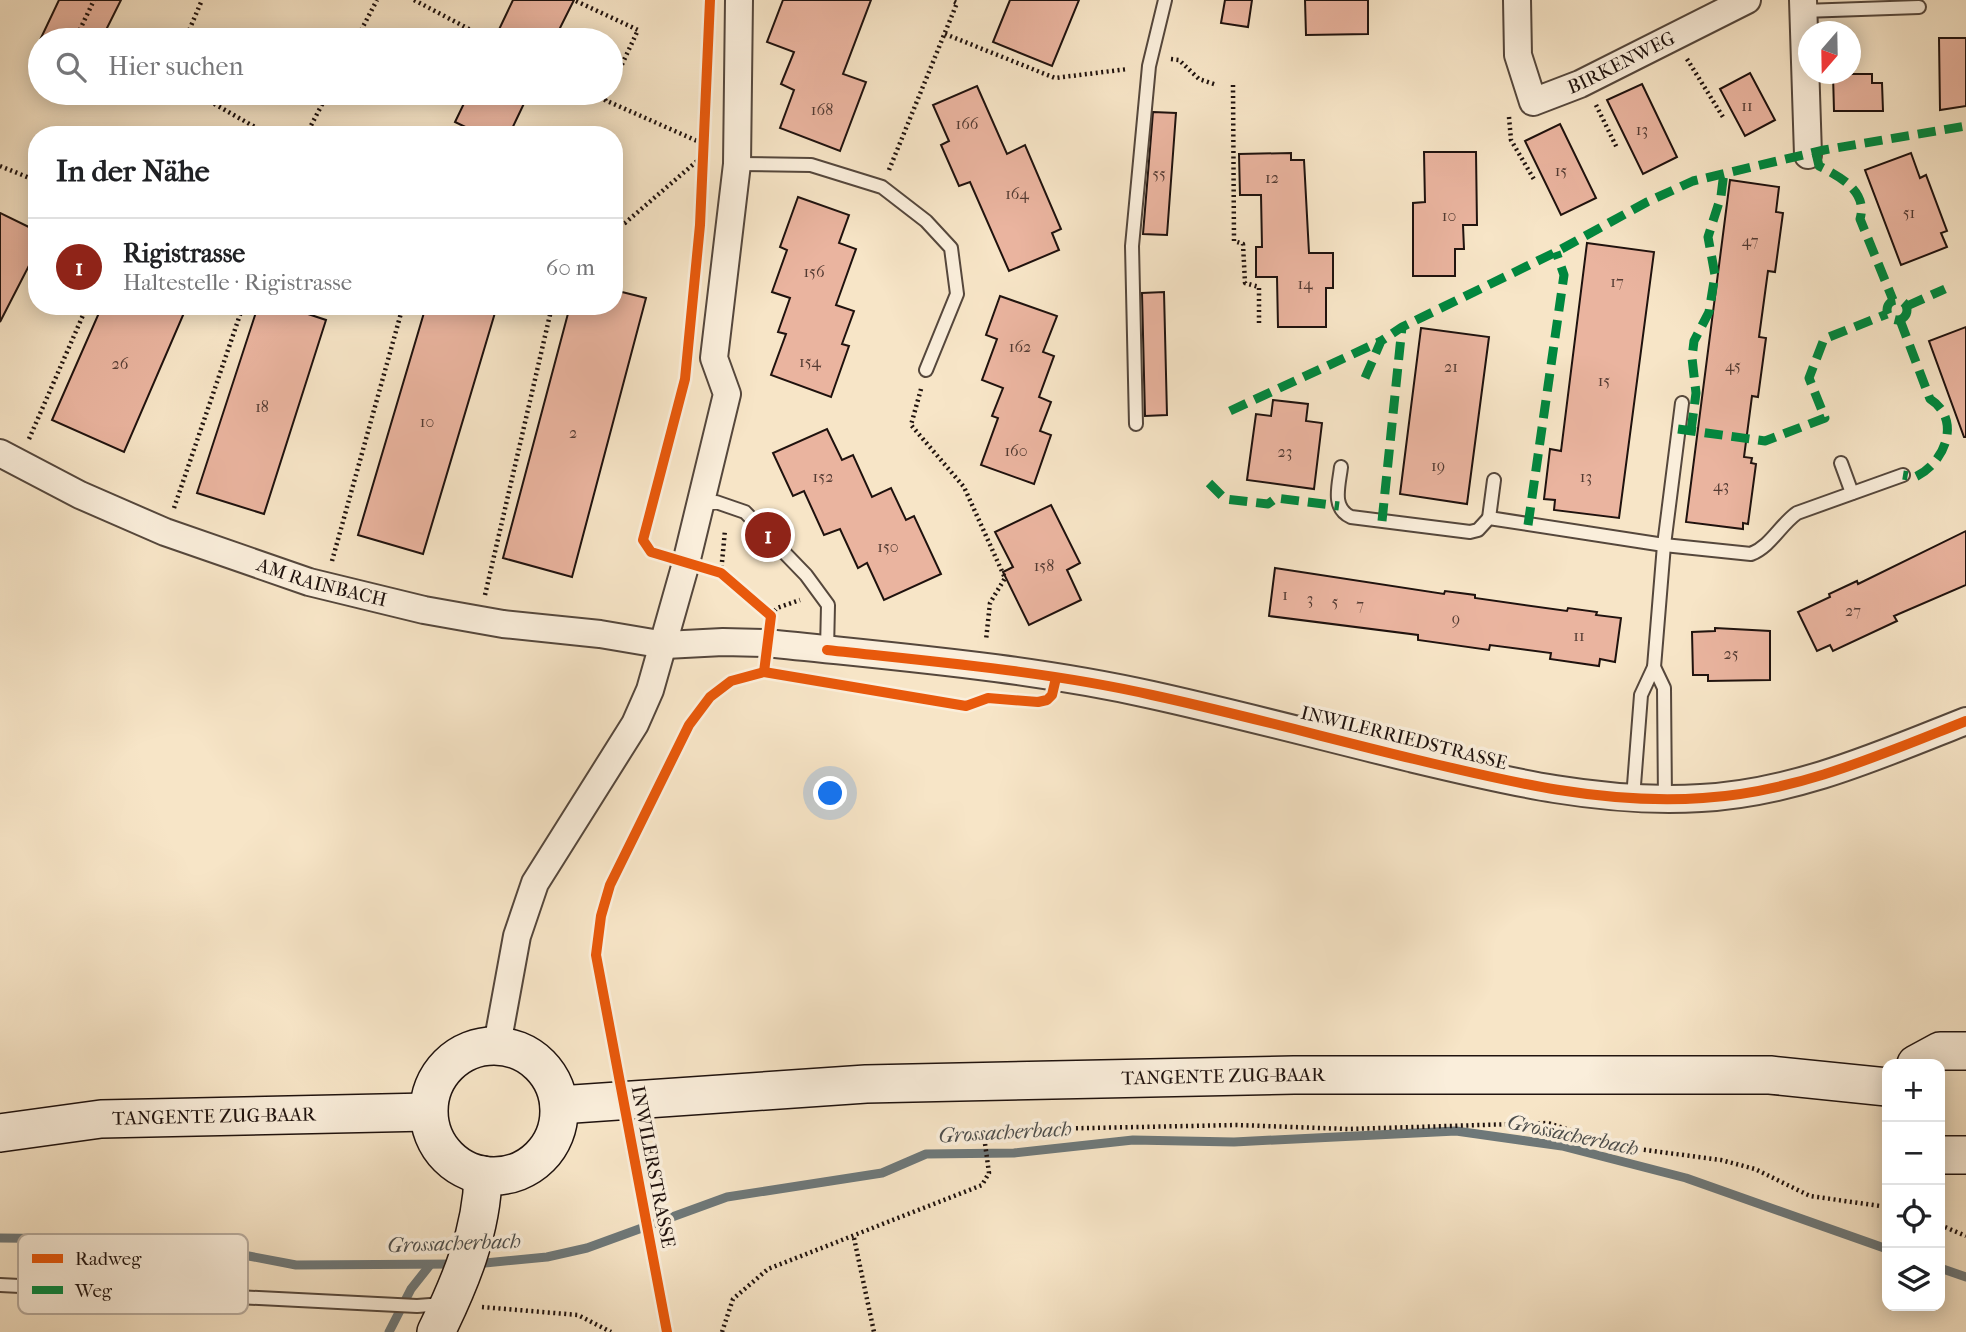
<!DOCTYPE html>
<html lang="de">
<head>
<meta charset="utf-8">
<style>
	:root { --surface:#fff; --page:#f2f2f2; --text:#202124; --muted:#757577; --line:#e0e0e0; --accent:#8f2418 }
	body { margin:0; font-family:"IM FELL French Canon",serif; background:var(--page); color:var(--text) }
	.controls { position:absolute; right:21px; bottom:21px; display:grid; overflow:hidden; border-radius:14px; box-shadow:0 4px 18px #0003 }
	.controls button { width:63px; height:63px; display:grid; place-items:center; padding:0; border:0; border-bottom:2px solid var(--line); background:var(--surface); color:var(--text); font:35px sans-serif }
	.compass { position:absolute; left:1798px; top:21px; width:63px; height:63px; border-radius:50%; background:var(--surface); box-shadow:0 4px 18px #0003; rotate:200deg }
	.you { position:absolute; left:831px; top:794px; width:24px; height:24px; margin:-18px; border:5px solid #fff; border-radius:50%; background:#1a73e8; box-shadow:0 0 0 10px #1a73e833 }
	.badge { display:grid; place-items:center; width:46px; height:46px; border-radius:50%; background:var(--accent); color:#fff; font-size:23px; font-weight:700 }
	.pin { position:absolute; translate:-50% -50%; border:4px solid #fff; box-shadow:0 2px 7px #0006 }
	.list { margin:0; padding:0; list-style:none }
	h2 { display:flex; justify-content:space-between; align-items:center; height:91px; margin:0; padding:0 28px; font-size:30px }
	h2 small { font-size:23px; font-weight:400; color:var(--muted) }
	.list li { display:grid; grid-template-columns:46px 1fr auto; gap:21px; align-items:center; box-sizing:border-box; height:98px; padding:0 28px; border-top:2px solid var(--line) }
	.list b { display:block; font-size:26px; white-space:nowrap }
	.list p { margin:0; font-size:23px; white-space:nowrap; color:var(--muted) }
	.list em { font-size:23px; font-style:normal; color:var(--muted) }
	.icon { flex:none; width:38px; height:38px; fill:none; stroke:currentColor; stroke-width:2; stroke-linecap:round; stroke-linejoin:round }
	.map { position:relative; flex:none; width:1966px; height:1332px; overflow:hidden }
	.search { position:absolute; background:var(--surface); box-shadow:0 4px 18px #0003; left:28px; top:28px; width:595px; height:77px; display:flex; align-items:center; gap:18px; box-sizing:border-box; padding:0 24px; border-radius:38px; color:var(--muted); font-size:26px }
	.panel { position:absolute; background:var(--surface); box-shadow:0 4px 18px #0003; left:28px; top:126px; width:595px; height:189px; border-radius:28px }
	.map>svg:first-child { display:block }
	.lines { fill:none; stroke-linecap:round; stroke-linejoin:round }
	.stream { stroke:#6e7879; stroke-width:9 }
	.building { fill:#eab49f; stroke:#1f120e; stroke-width:2 }
	.lane-casing { stroke:#55473c; stroke-width:16 }
	.street-casing { stroke:#55473c; stroke-width:30 }
	.secondary-casing { stroke:#1f120e; stroke-width:40 }
	.path { stroke:#1f120e; stroke-width:4.5; stroke-dasharray:2 3.5; stroke-linecap:butt }
	.lane { stroke:#faeedb; stroke-width:12 }
	.street { stroke:#faeedb; stroke-width:26 }
	.secondary { stroke:#faeedb; stroke-width:37 }
	.quiet { stroke:#00873e; stroke-width:9; stroke-dasharray:18 9; stroke-linecap:butt }
	.cycleway-casing { stroke:#faeedb; stroke-width:15 }
	.cycleway { stroke:#e8590c; stroke-width:10 }
	.labels { text-anchor:middle; dominant-baseline:central; stroke-width:7; stroke-linejoin:round; paint-order:stroke }
	.number-label { font-size:16px; fill:#523a32 }
	.street-label { font-size:19px; fill:#1f120e; stroke:#faeedb }
	.water-label { font-size:21px; font-style:italic; fill:#4d4e4c; stroke:#faeedb }
	.key { fill:#faeedb; stroke:#b8ac9e; stroke-width:2 }
	.key-label { font-size:19px; fill:#1f120e }
</style>
</head>
<body>
<div class="map">
<svg width="1966" height="1332" viewBox="0 0 1966 1332">
	<rect width="100%" height="100%" fill="#f7e5c7"/>
	<filter id="stains"><feTurbulence type="fractalNoise" baseFrequency=".00286" numOctaves="4"/><feColorMatrix values="0 0 0 0 .2 0 0 0 0 .09 0 0 0 0 .02 0 0 0 .5 -.17"/></filter>
	<radialGradient id="worn" r=".72"><stop offset=".6" stop-color="#630" stop-opacity="0"/><stop offset="1" stop-color="#630" stop-opacity=".3"/></radialGradient>
	<g class="lines">
		<!-- stream -->
		<g class="stream">
			<path d="M0 1238 93 1239 182 1258 233 1253 296 1265 457 1264"/>
			<path d="M475 1264 547 1257 587 1248 727 1197 882 1173 926 1154 1014 1153 1133 1140 1234 1142 1456 1131 1562 1146 1686 1178 1887 1249"/>
			<path d="M1940 1268 1966 1277"/>
			<path d="M389 1332 411 1289 430 1265"/>
		</g>
	</g>
	<!-- building -->
	<g class="building">
		<path d="M59 0H121L101 40H40Z"/>
		<path d="M513 0H574L554 40H494Z"/>
		<path d="M783 0H871L843 74 866 82 840 151 780 128 794 90 781 84 794 52 767 42Z"/>
		<path d="M1010 0H1079L1052 66 993 42Z"/>
		<path d="M1225 0H1252L1248 27 1221 23Z"/>
		<path d="M1305 0H1368V34L1306 35Z"/>
		<path d="M1939 38H1966V106L1940 110Z"/>
		<path d="M1750 73 1775 120 1745 136 1720 89Z"/>
		<path d="M1833 74H1872V83H1882L1883 111H1834Z"/>
		<path d="M1642 84 1677 157 1643 174 1607 100Z"/>
		<path d="M977 86 1007 154 1025 145 1061 229 1052 233 1059 250 1009 271 970 182 959 186 941 145 949 141 933 105Z"/>
		<path d="M469 93H529L509 135H482L455 122Z"/>
		<path d="M1153 112 1176 113 1167 235 1143 234Z"/>
		<path d="M1560 124 1596 198 1561 215 1525 141Z"/>
		<path d="M1424 152H1476L1477 225H1463L1464 249H1455V276H1413V203L1425 202Z"/>
		<path d="M1291 153V160H1304L1309 253H1333V288H1326V327H1278L1277 277H1256V247H1262L1261 195H1240L1239 154Z"/>
		<path d="M1911 153 1920 178 1926 175 1947 231 1941 233 1947 247 1901 265 1865 170Z"/>
		<path d="M1730 180 1779 187 1776 212 1783 213 1775 272 1768 271 1759 337 1766 338 1758 397 1752 396 1744 457 1752 458 1751 463 1756 464 1748 524 1743 523V529L1686 522Z"/>
		<path d="M798 197 849 215 839 243 856 249 836 305 854 311 842 344 849 346 831 397 771 375 786 334 778 332 790 298 772 292 787 250 780 247Z"/>
		<path d="M0 213 37 231V250L0 322Z"/>
		<path d="M1587 243 1654 252 1619 518 1554 510 1555 500 1544 499 1550 449 1561 451Z"/>
		<path d="M614 290 646 298 572 577 503 558 570 306H614Z"/>
		<path d="M1164 292 1167 415 1145 416 1142 293Z"/>
		<path d="M1000 296 1057 316 1043 352 1054 356 1039 397 1051 402 1040 431 1051 435 1034 484 981 465 998 418 992 416 1003 388 982 380 997 339 986 335Z"/>
		<path d="M102 306H187L124 452 52 420Z"/>
		<path d="M258 306H284L326 320 264 514 197 493Z"/>
		<path d="M426 306H497L423 554 358 535Z"/>
		<path d="M1966 327V437H1964L1929 341Z"/>
		<path d="M1421 328 1489 337 1467 504 1400 494Z"/>
		<path d="M1273 400 1308 404 1306 421 1322 423 1314 489 1247 480 1256 414 1271 416Z"/>
		<path d="M827 429 842 460 853 455 872 497 891 488 906 520 914 516 941 574 884 600 867 563 858 568 840 529 824 535 804 491 793 496 773 453Z"/>
		<path d="M1051 505 1080 563 1067 570 1081 600 1029 625 1003 572 1013 567 995 532Z"/>
		<path d="M1966 531V585L1894 616 1897 621 1833 651 1830 645 1817 651 1798 612 1830 597 1829 594 1857 581 1858 584Z"/>
		<path d="M1275 568 1444 594 1445 591 1475 595V598L1567 611 1568 608 1597 612 1596 615 1621 618 1615 662 1600 659 1599 666 1550 659 1551 653 1490 645 1489 650 1418 640V635L1269 616Z"/>
		<path d="M1715 628 1770 631V680L1708 681V675H1693L1692 632 1715 631Z"/>
	</g>
	<g class="lines">
		<!-- lane casing -->
		<g class="lane-casing">
			<g id="lane">
				<path d="M1803 11 1919 7"/>
				<path d="M737 164 811 165 882 187 926 221 951 248 957 294 926 370"/>
				<path d="M1136 424 1132 246 1149 66 1165 0"/>
				<path d="M1841 463 1852 493"/>
				<path d="M1341 467C1339 485 1331 508 1351 517L1470 532 1478 530 1489 518 1664 545 1751 554C1771 546 1780 525 1797 513L1903 475"/>
				<path d="M700 506 716 502 745 512 806 575 828 605 827 650"/>
				<path d="M1489 518 1494 480"/>
				<path d="M1654 667 1664 688 1665 800"/>
				<path d="M1633 798 1641 695 1654 667 1664 545 1682 403"/>
				<path d="M0 1285 417 1306 444 1304"/>
			</g>
		</g>
		<!-- street casing -->
		<g class="street-casing">
			<g id="street">
				<path id="s1" d="M1517 0 1518 55 1533 102 1580 84 1747 0"/>
				<path d="M1803 0 1808 155"/>
				<path id="s2" d="M0 453 80 495 165 532 309 582 424 610 503 624 600 634 665 645 723 642 767 643C896 657 1026 667 1152 695 1238 714 1324 737 1410 758 1506 781 1601 804 1701 798 1795 793 1880 755 1966 721"/>
				<path d="M497 1045 517 936 535 883 635 724 650 690 686 563 727 394 714 358 737 164 739 0"/>
			</g>
		</g>
		<!-- secondary casing -->
		<g class="secondary-casing">
			<g id="secondary">
				<circle cx="494" cy="1111" r="65"/>
				<path d="M1916 1064 1940 1051H1966"/>
				<path id="s3" d="M559 1105 866 1084 1294 1075H1770L1887 1087"/>
				<path id="s4" d="M0 1133 101 1119 428 1112"/>
				<path d="M1940 1155H1966"/>
				<path d="M436 1332C460 1283 482 1231 483 1175"/>
			</g>
		</g>
		<!-- path -->
		<g class="path">
			<path d="M414 0 486 38"/>
			<path d="M576 1 638 30 611 88"/>
			<path d="M945 34 1055 78 1128 69"/>
			<path d="M75 40 94 0"/>
			<path d="M185 40 202 0"/>
			<path d="M356 40 377 0"/>
			<path d="M1171 59 1179 60 1199 79 1217 85"/>
			<path d="M1687 59 1723 117"/>
			<path d="M1233 85 1234 241 1243 244 1245 283 1259 287V326"/>
			<path d="M195 93 269 135"/>
			<path d="M589 93 704 144"/>
			<path d="M605 100 608 93"/>
			<path d="M1596 105 1617 148"/>
			<path d="M1509 117 1511 140 1535 181"/>
			<path d="M306 135 328 93"/>
			<path d="M0 166 37 181"/>
			<path d="M889 170 957 3 951 0"/>
			<path d="M614 227 625 223 703 156"/>
			<path d="M921 389 911 425 964 487 1005 578 990 603 986 640"/>
			<path d="M29 439 87 306"/>
			<path d="M174 508 243 306"/>
			<path d="M332 561 403 306"/>
			<path d="M721 573 725 530"/>
			<path d="M485 595 552 306"/>
			<path d="M771 615 777 608 800 600"/>
			<path d="M1940 1225 1966 1236"/>
			<path d="M854 1238 874 1332"/>
			<path d="M482 1307 578 1315 611 1332"/>
			<path d="M722 1332 733 1299 768 1269 982 1185 989 1173 984 1136 990 1130 1237 1125 1348 1129 1548 1123 1623 1147 1721 1160 1755 1169 1810 1196 1887 1207"/>
		</g>
		<!-- lane -->
		<use href="#lane" class="lane"/>
		<!-- street -->
		<use href="#street" class="street"/>
		<!-- secondary -->
		<use href="#secondary" class="secondary"/>
		<!-- quiet -->
		<g class="quiet">
			<path d="M1816 153 1819 166C1841 177 1868 192 1860 219L1893 300"/>
			<circle cx="1897" cy="310" r="10"/>
			<path d="M1907 306 1945 289"/>
			<path d="M1900 320 1930 399C1963 420 1944 464 1915 477L1903 475"/>
			<path d="M1365 378 1381 341 1402 327 1556 252 1647 202 1693 181 1824 150 1966 126"/>
			<path d="M1230 411 1381 341"/>
			<path d="M1678 429 1765 441 1825 418 1809 378 1824 339 1887 314"/>
			<path d="M1691 431 1696 393 1692 358 1694 341 1709 312 1715 275 1708 237 1721 196 1724 172"/>
			<path d="M1209 483 1225 499 1268 504 1276 498 1339 506"/>
			<path d="M1382 521 1402 327"/>
			<path d="M1528 525 1564 275 1556 252"/>
		</g>
		<!-- cycleway casing -->
		<g class="cycleway-casing">
			<g id="cycleway">
				<path d="M710 0 700 225 685 379 643 540 651 552 721 573 771 616 764 672"/>
				<path d="M827 650C935 662 1045 671 1152 695 1240 714 1327 738 1414 759 1509 782 1605 805 1703 798 1797 792 1880 755 1966 721"/>
				<path d="M667 1332 596 955 601 916 610 885 689 725 710 697 731 681 764 672 966 706 988 698 1038 702 1047 700 1052 695 1056 678"/>
			</g>
		</g>
		<!-- cycleway -->
		<use href="#cycleway" class="cycleway"/>
	</g>
	<g class="labels">
		<!-- number labels -->
		<g class="number-label">
			<text x="1747" y="105">11</text>
			<text x="822" y="109">168</text>
			<text x="967" y="123">166</text>
			<text x="1642" y="129">13</text>
			<text x="1561" y="170">15</text>
			<text x="1159" y="173">55</text>
			<text x="1272" y="177">12</text>
			<text x="1017" y="193">164</text>
			<text x="1909" y="212">51</text>
			<text x="1449" y="215">10</text>
			<text x="1750" y="240">47</text>
			<text x="814" y="271">156</text>
			<text x="1617" y="281">17</text>
			<text x="1305" y="283">14</text>
			<text x="1020" y="346">162</text>
			<text x="810" y="361">154</text>
			<text x="120" y="363">26</text>
			<text x="1733" y="365">45</text>
			<text x="1451" y="366">21</text>
			<text x="1604" y="380">15</text>
			<text x="262" y="406">18</text>
			<text x="427" y="421">10</text>
			<text x="573" y="432">2</text>
			<text x="1016" y="450">160</text>
			<text x="1285" y="451">23</text>
			<text x="1438" y="465">19</text>
			<text x="823" y="476">152</text>
			<text x="1586" y="476">13</text>
			<text x="1721" y="485">43</text>
			<text x="888" y="546">150</text>
			<text x="1044" y="565">158</text>
			<text x="1285" y="594">1</text>
			<text x="1310" y="598">3</text>
			<text x="1335" y="601">5</text>
			<text x="1360" y="604">7</text>
			<text x="1853" y="610">27</text>
			<text x="1456" y="618">9</text>
			<text x="1579" y="635">11</text>
			<text x="1731" y="653">25</text>
		</g>
		<!-- street labels -->
		<g class="street-label">
			<text stroke="none"><textPath href="#s1" startOffset="201">BIRKENWEG</textPath></text>
			<text stroke="none"><textPath href="#s2" startOffset="348">AM RAINBACH</textPath></text>
			<text transform="translate(1404 738) rotate(14)">INWILERRIEDSTRASSE</text>
			<text stroke="none"><textPath href="#s3" startOffset="665">TANGENTE ZUG-BAAR</textPath></text>
			<text stroke="none"><textPath href="#s4" startOffset="215">TANGENTE ZUG-BAAR</textPath></text>
			<text transform="translate(653 1167) rotate(79)">INWILERSTRASSE</text>
		</g>
		<!-- water labels -->
		<g class="water-label">
			<text transform="translate(1005 1132) rotate(-3)">Grossacherbach</text>
			<text transform="translate(1573 1135) rotate(12)">Grossacherbach</text>
			<text transform="translate(454 1243) rotate(-2)">Grossacherbach</text>
		</g>
	</g>
	<!-- legend -->
	<rect x="18" y="1234" width="230" height="80" rx="10" class="key"/>
	<rect x="32" y="1254" width="31" height="9" fill="#e8590c"/>
	<rect x="32" y="1286" width="31" height="8" fill="#00873e"/>
	<g class="key-label">
		<text x="75" y="1265">Radweg</text>
		<text x="75" y="1297">Weg</text>
	</g>
	<rect width="100%" height="100%" filter="url(#stains)"/>
	<rect width="100%" height="100%" fill="url(#worn)"/>
</svg>
<div class="controls">
<button>+</button>
<button>−</button>
<button><svg class="icon" aria-label="locate" viewBox="0 0 24 24"><circle cx="12" cy="12" r="6"/><path d="M12 2v4M12 18v4M2 12h4M18 12h4"/></svg></button>
<button><svg class="icon" aria-label="layers" viewBox="0 0 24 24"><path d="M12 4l9 5-9 5-9-5zM3 14l9 5 9-5"/></svg></button>
</div>
<svg class="compass" viewBox="-18 -18 36 36"><path d="M0-13l5 13h-10z" fill="#e53935"/><path d="M0 13l5-13h-10z" fill="#757577"/></svg>
<div class="you"></div>
<div class="pin badge" style="left:768px;top:535px">1</div>
<div class="search"><svg class="icon" aria-label="search" viewBox="0 0 24 24"><circle cx="10" cy="10" r="6"/><path d="M15 15l6 6"/></svg>Hier suchen</div>
<section class="panel">
<h2>In der Nähe<small></small></h2>
<ul class="list">
<li><span class="badge">1</span><div><b>Rigistrasse</b><p>Haltestelle · Rigistrasse</p></div><em>60 m</em></li>
</ul>
</section>
</div>
</body>
</html>
